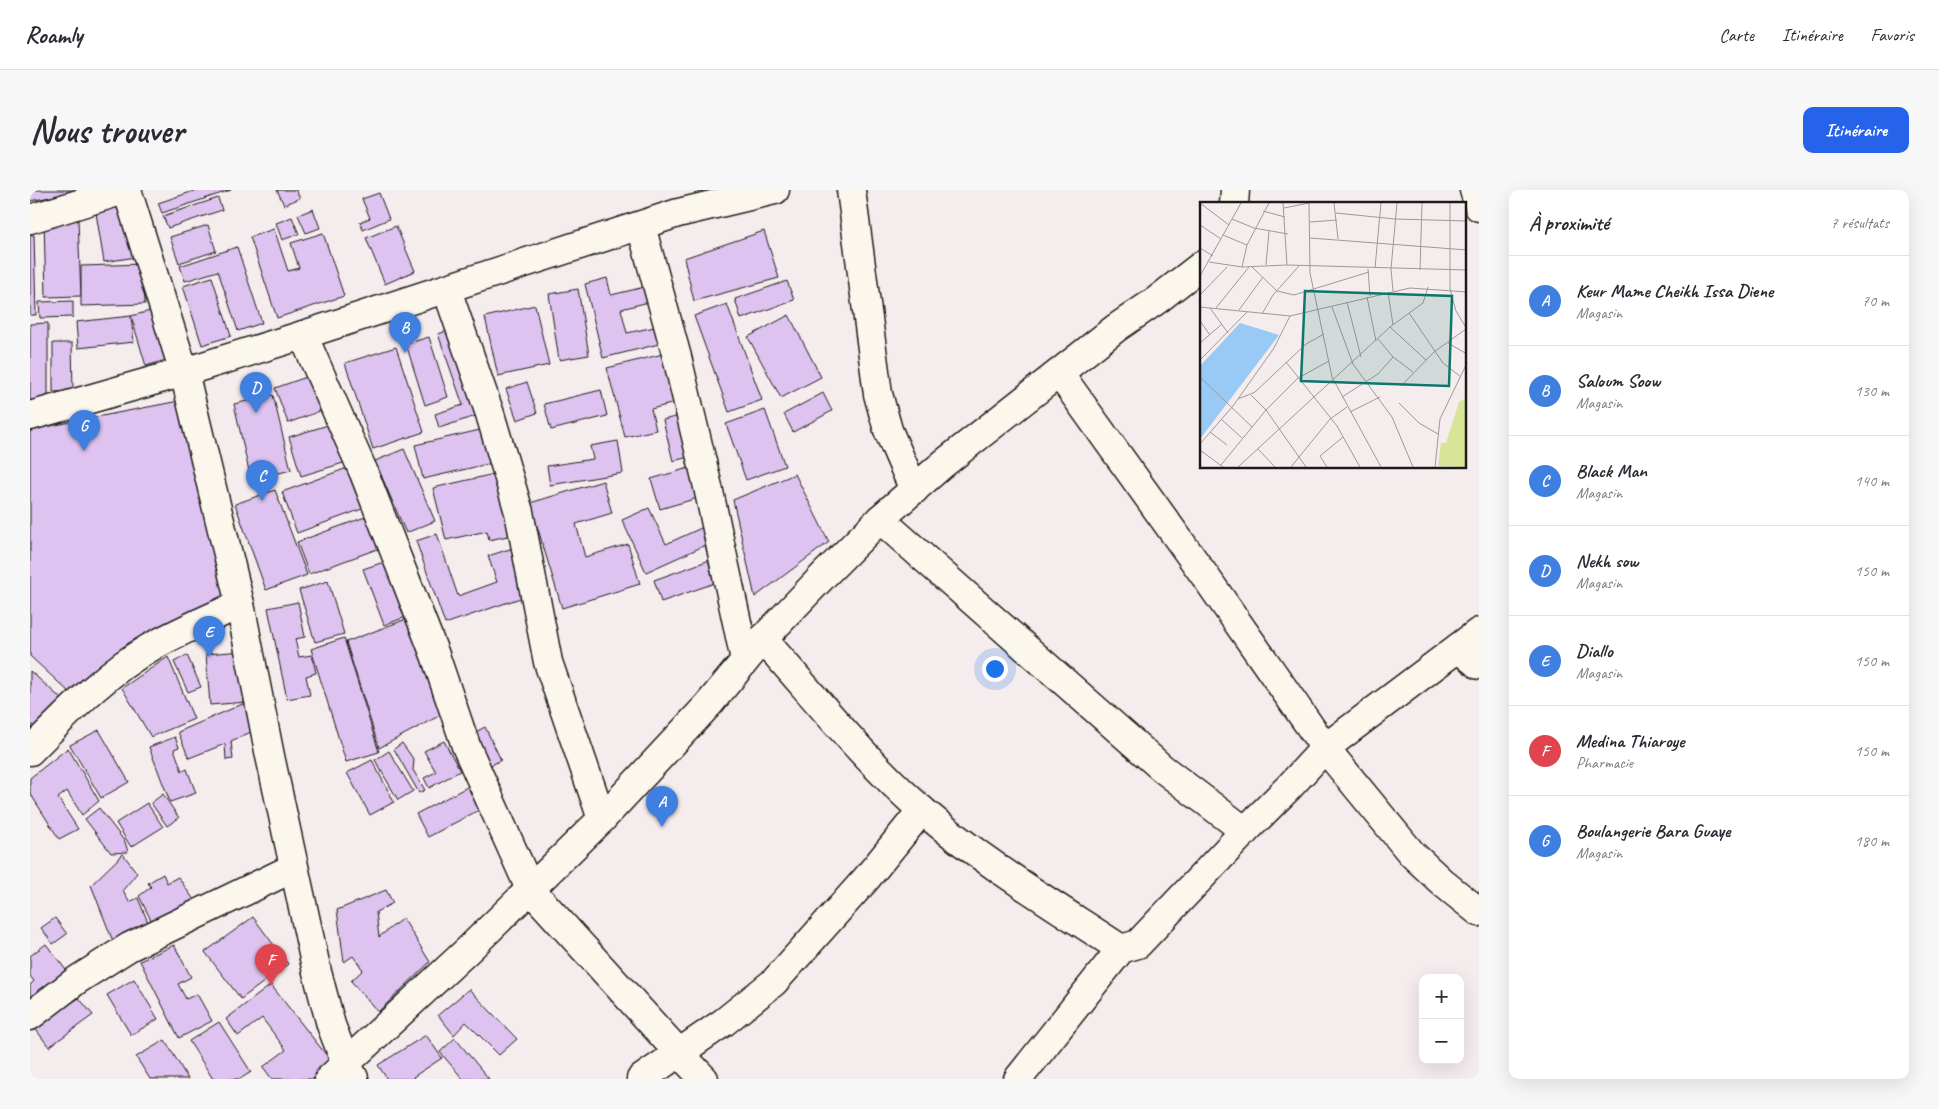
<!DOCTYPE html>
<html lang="fr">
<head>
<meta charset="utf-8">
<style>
	:root { --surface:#fff; --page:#f7f7f7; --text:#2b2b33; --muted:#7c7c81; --line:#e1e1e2; --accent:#2563eb }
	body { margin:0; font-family:Caveat,sans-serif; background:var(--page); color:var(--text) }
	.controls { position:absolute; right:15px; bottom:15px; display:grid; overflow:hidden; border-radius:10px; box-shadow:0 5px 20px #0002 }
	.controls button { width:45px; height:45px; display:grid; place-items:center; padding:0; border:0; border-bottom:1px solid var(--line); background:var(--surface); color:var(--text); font:25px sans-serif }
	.you { position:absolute; left:964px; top:478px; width:18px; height:18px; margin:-12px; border:4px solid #fff; border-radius:50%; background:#1a73e8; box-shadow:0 0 0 8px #1a73e833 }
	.badge { display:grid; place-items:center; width:32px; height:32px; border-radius:50%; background:var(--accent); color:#fff; font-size:16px; font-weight:700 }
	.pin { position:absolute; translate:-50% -41px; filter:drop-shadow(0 1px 2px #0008) }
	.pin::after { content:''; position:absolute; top:26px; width:18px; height:15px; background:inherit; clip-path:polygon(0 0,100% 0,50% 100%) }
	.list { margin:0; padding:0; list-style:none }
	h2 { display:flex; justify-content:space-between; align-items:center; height:65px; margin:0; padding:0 20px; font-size:21px }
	h2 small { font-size:16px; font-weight:400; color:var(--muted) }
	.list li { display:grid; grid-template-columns:32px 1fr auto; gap:15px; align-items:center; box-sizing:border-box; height:90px; padding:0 20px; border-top:1px solid var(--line) }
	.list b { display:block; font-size:19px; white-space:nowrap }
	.list p { margin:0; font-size:16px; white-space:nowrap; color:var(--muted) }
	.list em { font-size:16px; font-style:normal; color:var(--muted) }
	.map { position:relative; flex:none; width:1449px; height:889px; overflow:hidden; border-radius:10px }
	header { display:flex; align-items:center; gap:30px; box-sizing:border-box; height:70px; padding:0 25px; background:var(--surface); border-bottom:1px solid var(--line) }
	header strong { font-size:24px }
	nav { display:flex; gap:28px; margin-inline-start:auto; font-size:18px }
	.intro { display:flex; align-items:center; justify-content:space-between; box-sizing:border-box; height:120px; padding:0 30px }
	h1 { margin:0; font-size:35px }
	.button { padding:12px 22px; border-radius:10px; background:var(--accent); color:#fff; font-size:18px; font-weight:700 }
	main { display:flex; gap:30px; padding:0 30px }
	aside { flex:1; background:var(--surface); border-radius:10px; box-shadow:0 5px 20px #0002 }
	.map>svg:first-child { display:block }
	.building { fill:#dec2f0; stroke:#1c1c1c }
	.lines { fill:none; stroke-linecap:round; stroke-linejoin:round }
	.minor-casing { stroke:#1c1c1c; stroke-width:31 }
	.minor { stroke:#fbf7ec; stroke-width:28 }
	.inset-road { fill:none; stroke:#9e9999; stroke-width:1 }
	.view { fill:#0f766e; fill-opacity:0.15; stroke:#0f766e; stroke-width:2.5 }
	.inset-edge { fill:none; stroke:#1c1c1c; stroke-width:2.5 }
</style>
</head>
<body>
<header>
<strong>Roamly</strong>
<nav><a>Carte</a><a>Itinéraire</a><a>Favoris</a></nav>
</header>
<div class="intro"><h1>Nous trouver</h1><a class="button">Itinéraire</a></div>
<main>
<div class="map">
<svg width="1449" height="889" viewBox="0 0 1449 889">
	<rect width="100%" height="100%" fill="#f5eced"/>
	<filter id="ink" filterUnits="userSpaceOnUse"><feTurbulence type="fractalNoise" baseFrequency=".02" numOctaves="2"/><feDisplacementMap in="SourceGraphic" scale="10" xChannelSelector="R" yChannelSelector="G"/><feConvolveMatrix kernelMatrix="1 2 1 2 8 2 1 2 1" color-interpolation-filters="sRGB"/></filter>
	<g filter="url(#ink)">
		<!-- building -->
		<g class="building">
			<path d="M0 0H55L0 11Z"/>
			<path d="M167 0H201L132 23 128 13Z"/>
			<path d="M247 0H266L270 8 254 15Z"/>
			<path d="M349 3 359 29 333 40 330 32 340 28 332 9Z"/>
			<path d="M188 8 192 20 138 38 133 26Z"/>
			<path d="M97 11 106 67 74 72 65 17Z"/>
			<path d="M283 19 290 38 276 43 268 25Z"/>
			<path d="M262 27 269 44 252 50 246 33Z"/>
			<path d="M48 30 51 106 16 107 14 31Z"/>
			<path d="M178 35 186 61 149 73 140 47Z"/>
			<path d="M366 36 385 81 355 94 336 48Z"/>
			<path d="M244 39 258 81 269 78 261 53 293 43 314 106 247 128 220 47Z"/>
			<path d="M734 41 749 88 664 111 654 68Z"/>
			<path d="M0 45H4L6 125H0Z"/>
			<path d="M207 57 232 133 208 141 188 81 155 91 150 76Z"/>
			<path d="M114 74 115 114 51 116V76Z"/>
			<path d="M182 87 201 146 172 155 153 96Z"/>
			<path d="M577 88 581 105 619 96 623 111 591 119 597 143 629 136 633 153 573 168 555 94Z"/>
			<path d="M757 91 764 110 711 129 705 109Z"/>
			<path d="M548 99 559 165 529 170 519 104Z"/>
			<path d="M43 111V127L10 128 9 112Z"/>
			<path d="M697 114 732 210 699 222 664 126Z"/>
			<path d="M505 115 519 175 468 186 455 127Z"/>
			<path d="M132 118 146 167 116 176 101 126Z"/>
			<path d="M759 125 791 187 751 208 718 147Z"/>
			<path d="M101 126 104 152 48 158 46 132Z"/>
			<path d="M18 133V211H0V134Z"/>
			<path d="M429 137 458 222 409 238 405 224 433 215 408 144Z"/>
			<path d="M399 147 418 207 395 215 376 154Z"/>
			<path d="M23 153H42L43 201 23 202Z"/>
			<path d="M366 157 394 242 343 259 315 173Z"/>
			<path d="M641 162 653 211 621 219 626 240 595 247 577 178Z"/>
			<path d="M288 183 301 217 258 233 245 198Z"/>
			<path d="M497 192 507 223 487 230 476 199Z"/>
			<path d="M571 200 577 226 521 240 514 214Z"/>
			<path d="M793 203 802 221 763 242 754 224Z"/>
			<path d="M243 205 261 280 221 290 204 214Z"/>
			<path d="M154 210 206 412 40 503 0 466V240Z"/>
			<path d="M735 220 755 276 716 290 696 234Z"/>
			<path d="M657 224 667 265 643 271 633 230Z"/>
			<path d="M311 231 323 270 271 286 259 247Z"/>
			<path d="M463 237 471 271 393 289 385 255Z"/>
			<path d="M588 251 593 283 520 295 517 276 563 269 560 256Z"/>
			<path d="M374 259 405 331 376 343 345 271Z"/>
			<path d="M328 274 343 315 267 343 252 302Z"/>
			<path d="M669 275 678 305 630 319 621 289Z"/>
			<path d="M477 281 492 343 459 350 457 341 416 350 403 298Z"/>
			<path d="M765 284 799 352 725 407 703 310Z"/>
			<path d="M573 291 582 323 546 334 555 367 598 354 610 394 532 418 500 313Z"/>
			<path d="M245 300 277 385 236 400 205 314Z"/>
			<path d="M619 318 636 354 680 334 687 350 616 382 592 330Z"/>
			<path d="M346 323 358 355 279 384 267 352Z"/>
			<path d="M407 344 428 406 467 392 458 366 486 357 502 404 415 434 386 351Z"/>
			<path d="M688 367 696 389 631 412 624 390Z"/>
			<path d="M363 369 384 424 354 435 333 379Z"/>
			<path d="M298 391 314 444 285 452 269 400Z"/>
			<path d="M268 412 275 447 265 449 269 467 282 465 286 483 276 486 280 505 257 509 238 418Z"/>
			<path d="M387 425 422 519 349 558 316 452Z"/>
			<path d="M314 448 349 562 316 572 281 459Z"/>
			<path d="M213 461 217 512 180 515 176 464Z"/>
			<path d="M157 465 171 497 158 502 144 472Z"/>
			<path d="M138 467 164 529 121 547 92 498Z"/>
			<path d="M0 481 35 512 9 541 0 533Z"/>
			<path d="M215 513 221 542 201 551 203 569 196 570 195 554 159 568 148 542Z"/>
			<path d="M455 537 471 570 452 580 436 547Z"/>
			<path d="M69 540 99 592 71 608 40 555Z"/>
			<path d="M145 547 149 557 144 559 152 581 157 579 166 603 140 612 119 557Z"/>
			<path d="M414 551 430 581 399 598 394 588 406 582 394 561Z"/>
			<path d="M372 553 384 570 383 580 395 600 389 603 364 559Z"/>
			<path d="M38 558 69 611 52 625 37 601 28 608 48 639 29 649 0 603V588Z"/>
			<path d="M359 561 383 601 368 610 345 570Z"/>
			<path d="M342 570 364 612 340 625 317 583Z"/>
			<path d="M439 596 451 619 398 647 386 624Z"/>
			<path d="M133 604 149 628 137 636 121 613Z"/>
			<path d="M117 613 133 637 101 657 86 633Z"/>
			<path d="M69 618 95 652 98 662 81 663 55 629Z"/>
			<path d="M93 664 107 683 93 700 99 712 108 708 121 740 86 759 61 695Z"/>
			<path d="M133 684 137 693 148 687 169 717 125 738 109 706 121 697 118 693Z"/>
			<path d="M356 700 363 713 346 722 349 747 373 728 400 772 348 822 321 791 333 780 323 766 314 772 307 720Z"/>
			<path d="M223 727 258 774 211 809 175 762Z"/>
			<path d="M25 728 37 744 23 754 11 738Z"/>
			<path d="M16 754 42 788 0 820V795L4 791 0 786V766Z"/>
			<path d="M144 755 161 787 148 794 156 809 167 804 182 831 149 848 110 771Z"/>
			<path d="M104 789 128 829 101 845 77 805Z"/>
			<path d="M241 795 305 876 288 889H242L233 877 256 860 232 828 208 846 196 829Z"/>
			<path d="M439 799 487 849 469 865 436 832 424 845 408 825Z"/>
			<path d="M49 808 63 825 19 857 4 837Z"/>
			<path d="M189 832 221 882 210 889H183L159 851Z"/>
			<path d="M396 845 412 868 383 887 384 889H357L348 875Z"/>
			<path d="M425 848 459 889H433L410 862Z"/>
			<path d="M135 850 158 889H120L106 867Z"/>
		</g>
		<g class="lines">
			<!-- minor casing -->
			<g class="minor-casing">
				<g id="minor">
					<path d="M97 0 154 182 210 414 240 566 287 782 301 835 316 874 324 888"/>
					<path d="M821 0 848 204 858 240 884 300"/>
					<path d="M1444 0 1449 17"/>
					<path d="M1204 14 1205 0"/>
					<path d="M0 29 94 0"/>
					<path d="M611 36 647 167 678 297 715 470"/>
					<path d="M417 100 460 224 489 322 518 472 572 629"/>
					<path d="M273 145 334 283 405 465 436 556 500 699 649 863 674 889"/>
					<path d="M1029 183 1175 386 1295 558 1382 664 1413 693 1449 722"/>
					<path d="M0 226 154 182 273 145 648 23 745 0"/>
					<path d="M850 329 1133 579 1215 641"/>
					<path d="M733 449C785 507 834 570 893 621 954 673 1024 715 1091 759"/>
					<path d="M1428 458 1449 475"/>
					<path d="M0 561C37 524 75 483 121 457 149 441 181 428 210 414"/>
					<path d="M0 826 47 790 99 757 263 678"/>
					<path d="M299 889 439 759 572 629 679 514 733 449 794 385 850 329 913 274 1086 138 1127 110 1172 75"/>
					<path d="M611 889 694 832 744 792 836 689 892 620"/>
					<path d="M988 889 1091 759 1108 754 1215 641 1260 596 1295 558 1449 442"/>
				</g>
			</g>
			<!-- minor -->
			<use href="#minor" class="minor"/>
		</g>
	</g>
	<!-- overview -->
	<g transform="translate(1170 12)">
		<rect width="266" height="266" fill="#f5eced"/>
		<path d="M266 196V265L238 264 241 241H246L259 200Z" fill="#d8e497"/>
		<path d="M40 121 79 133 0 237V164Z" fill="#99c9f5"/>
		<path class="inset-road" d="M0 1 29 23M83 1 87 63M109 1 110 71 132 175 181 265M134 1 138 37M250 1V87L256 109 267 127M84 6 109 1M63 9 85 15M136 11 195 17 267 19M32 17 54 26 88 32M110 20 137 18M0 23 21 37M23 33 47 43M110 36 267 48M0 46 13 54M9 60 42 65 87 63 267 68M66 63 69 29M42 65 47 43 69 1M52 65 77 89 94 93 169 70M175 66 181 1M168 67 170 94M220 68 222 1M0 74 41 1M193 89 191 67 197 1M188 90 193 123M0 93 27 65M167 95 176 139M147 100 161 155M0 105 90 114 210 86 267 90M132 105 153 162 192 215 213 265M10 106 28 131M16 106 49 65M39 108 63 75M209 111 243 161 261 175M62 112 73 93 99 64M0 119 10 133M190 125 226 158M178 137 193 155 213 170M0 141 22 122M248 141 267 152M0 158 47 110M86 160 137 224 160 265M0 175 52 225M201 184 234 150 266 127M51 193 66 208 106 265M142 195 178 172 193 155M38 197 55 190 106 142 124 132M199 201 219 221 238 232M150 210 180 195M21 217 42 236M10 230 27 243M0 242 33 204 74 146 90 114M58 247 75 265M0 248 23 265M21 263 66 208 98 176 129 159M38 265 190 125 223 101 228 85M91 265 130 217 147 205M127 265 120 254 143 235M235 265 240 217 267 161"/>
		<path class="view" d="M105 89 252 94 249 184 101 179Z"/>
		<rect width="266" height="266" class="inset-edge"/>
	</g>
</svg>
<div class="controls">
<button>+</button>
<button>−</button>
</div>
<div class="you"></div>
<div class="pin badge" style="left:632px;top:637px;background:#3f7fe0">A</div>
<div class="pin badge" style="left:375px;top:163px;background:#3f7fe0">B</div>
<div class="pin badge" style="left:232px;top:311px;background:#3f7fe0">C</div>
<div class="pin badge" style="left:226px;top:223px;background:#3f7fe0">D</div>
<div class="pin badge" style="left:179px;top:467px;background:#3f7fe0">E</div>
<div class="pin badge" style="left:241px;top:795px;background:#e0444e">F</div>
<div class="pin badge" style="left:54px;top:261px;background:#3f7fe0">G</div>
</div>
<aside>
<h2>À proximité<small>7 résultats</small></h2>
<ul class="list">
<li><span class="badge" style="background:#3f7fe0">A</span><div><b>Keur Mame Cheikh Issa Diene</b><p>Magasin</p></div><em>70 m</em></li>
<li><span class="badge" style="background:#3f7fe0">B</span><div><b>Saloum Soow</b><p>Magasin</p></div><em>130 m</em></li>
<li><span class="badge" style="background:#3f7fe0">C</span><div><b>Black Man</b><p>Magasin</p></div><em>140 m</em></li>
<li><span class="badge" style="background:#3f7fe0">D</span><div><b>Nekh sow</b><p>Magasin</p></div><em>150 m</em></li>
<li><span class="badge" style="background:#3f7fe0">E</span><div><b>Diallo</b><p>Magasin</p></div><em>150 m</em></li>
<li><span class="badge" style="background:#e0444e">F</span><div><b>Medina Thiaroye</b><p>Pharmacie</p></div><em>150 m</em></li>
<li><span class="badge" style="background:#3f7fe0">G</span><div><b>Boulangerie Bara Guaye</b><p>Magasin</p></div><em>180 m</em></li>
</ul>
</aside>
</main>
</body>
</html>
